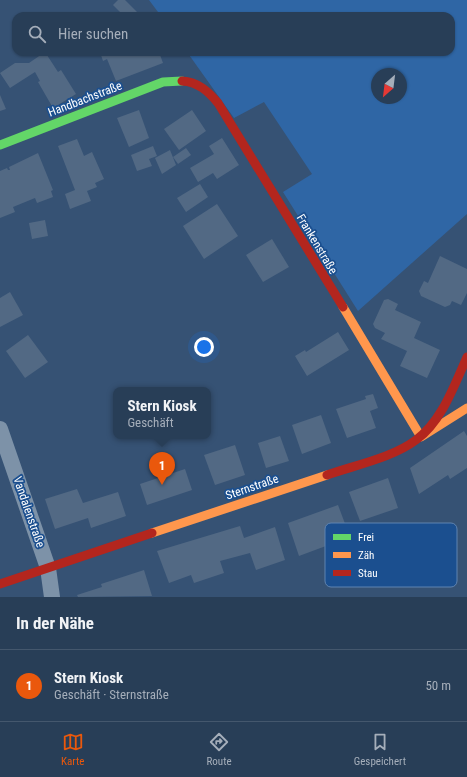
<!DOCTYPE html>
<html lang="de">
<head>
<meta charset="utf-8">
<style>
	:root { --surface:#283e57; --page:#30455d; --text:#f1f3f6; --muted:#a5aeba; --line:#44576d; --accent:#ea580c }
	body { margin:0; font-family:"Roboto Condensed",sans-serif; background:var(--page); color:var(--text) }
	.compass { position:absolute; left:371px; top:68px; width:36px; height:36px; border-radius:50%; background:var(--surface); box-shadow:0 1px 3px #0004; rotate:208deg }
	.you { position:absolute; left:204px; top:347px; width:14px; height:14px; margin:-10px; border:3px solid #fff; border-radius:50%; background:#1a73e8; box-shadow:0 0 0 6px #1a73e833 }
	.badge { display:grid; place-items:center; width:26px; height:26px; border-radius:50%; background:var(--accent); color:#fff; font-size:13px; font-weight:700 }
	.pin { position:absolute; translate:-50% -33px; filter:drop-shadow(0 1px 2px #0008) }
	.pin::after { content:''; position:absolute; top:21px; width:14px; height:12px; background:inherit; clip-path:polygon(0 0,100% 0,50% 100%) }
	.popup { position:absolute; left:113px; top:387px; width:98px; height:52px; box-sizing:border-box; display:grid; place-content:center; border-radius:8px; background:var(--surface); filter:drop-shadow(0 1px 3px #0005); font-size:13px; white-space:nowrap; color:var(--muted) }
	.popup b { font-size:15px; color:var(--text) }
	.popup::after { content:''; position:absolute; left:50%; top:100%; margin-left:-8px; border:8px solid transparent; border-top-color:var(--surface) }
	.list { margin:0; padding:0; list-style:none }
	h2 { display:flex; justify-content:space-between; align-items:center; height:52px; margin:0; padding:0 16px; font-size:17px }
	h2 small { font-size:13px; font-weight:400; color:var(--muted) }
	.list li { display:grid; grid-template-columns:26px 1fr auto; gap:12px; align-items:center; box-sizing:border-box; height:72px; padding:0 16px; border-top:1px solid var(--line) }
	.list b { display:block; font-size:15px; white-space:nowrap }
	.list p { margin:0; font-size:13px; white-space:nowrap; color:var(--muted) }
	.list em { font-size:13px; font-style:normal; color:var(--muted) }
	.icon { flex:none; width:22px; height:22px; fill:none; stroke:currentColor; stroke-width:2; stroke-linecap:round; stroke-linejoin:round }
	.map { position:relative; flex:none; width:467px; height:597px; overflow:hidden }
	.search { position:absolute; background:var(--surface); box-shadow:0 1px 3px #0004; left:12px; right:12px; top:12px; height:44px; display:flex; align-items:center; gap:10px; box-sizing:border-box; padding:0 14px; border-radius:12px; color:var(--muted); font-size:15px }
	.sheet { height:124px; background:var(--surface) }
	nav { display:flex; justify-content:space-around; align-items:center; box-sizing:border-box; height:56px; border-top:1px solid var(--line); background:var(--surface); font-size:11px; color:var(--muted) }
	nav a { display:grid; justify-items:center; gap:2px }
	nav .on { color:var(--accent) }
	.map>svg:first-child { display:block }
	.green { fill:#2f66a5; fill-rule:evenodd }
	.building { fill:#526984 }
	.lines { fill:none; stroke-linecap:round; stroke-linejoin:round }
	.street { stroke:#7d92a8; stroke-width:16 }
	.fast { stroke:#63d668; stroke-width:9 }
	.slow { stroke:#ff974d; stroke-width:9 }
	.jam { stroke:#b3261e; stroke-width:9 }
	.labels { text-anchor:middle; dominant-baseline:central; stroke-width:3.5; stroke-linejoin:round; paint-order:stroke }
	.street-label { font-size:12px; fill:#fff; stroke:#1b4f8f }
	.key { fill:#1b4f8f; stroke:#5f84b1; stroke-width:1 }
	.key-label { font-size:11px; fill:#fff }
</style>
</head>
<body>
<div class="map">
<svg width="467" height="597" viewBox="0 0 467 597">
	<rect width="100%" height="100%" fill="#365274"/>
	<!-- green -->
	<path class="green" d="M149 0H467V214L358 311 283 192 312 174 264 102 234 118 187 52H451V16H161ZM377 74H401V98H377Z"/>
	<!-- building -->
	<g class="building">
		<path d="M118 0H125L141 16H124L113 5Z"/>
		<path d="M45 52 58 72 61 70 76 94 53 108 38 82 40 81 35 72 10 88 0 73 15 63H29Z"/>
		<path d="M100 52H159L163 63 116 81 107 59 103 61Z"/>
		<path d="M0 95 6 109 0 111Z"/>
		<path d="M139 110 149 138 129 147 117 118Z"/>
		<path d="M192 110 206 131 179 150 164 129Z"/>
		<path d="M222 138 239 165 217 179 213 173 198 182 190 168 214 154 209 146Z"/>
		<path d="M77 139 84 156 92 152 104 179 95 183 97 187 87 191 91 201 70 209 65 194 75 190 58 146Z"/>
		<path d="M153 146 157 156 149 159 152 166 137 171 131 155Z"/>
		<path d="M186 148 191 155 178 164 173 157Z"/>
		<path d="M170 150 176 165 162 174 155 158Z"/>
		<path d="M38 153 53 190 51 191 53 197 37 203 35 198 13 207 15 212 0 218V171L7 168 8 170H10L9 167Z"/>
		<path d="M200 184 208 197 186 212 177 198Z"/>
		<path d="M217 204 238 236 204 259 183 226Z"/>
		<path d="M45 220 48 236 32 239 29 223Z"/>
		<path d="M272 239 289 267 263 282 246 255Z"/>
		<path d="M440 256 467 269V293L461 305 452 301 450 305 445 307 421 296 419 291 424 281 428 283Z"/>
		<path d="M10 292 23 315 0 327V298Z"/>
		<path d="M388 299 398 304 395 310 421 322 414 338 440 350 427 378 400 366 407 351 381 339 385 333 375 328 373 324 384 300Z"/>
		<path d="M338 332 349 350 307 376 295 356 305 350 306 352Z"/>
		<path d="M28 335 48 362 25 378 6 351Z"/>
		<path d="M373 394 378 408 370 411 376 428 347 438 336 409 366 399 365 396Z"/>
		<path d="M321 415 331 443 302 454 292 425Z"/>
		<path d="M464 431 467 436V468L450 479 448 475 419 494 410 468Z"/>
		<path d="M280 436 289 461 266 468 258 443Z"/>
		<path d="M235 445 245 475 215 485 204 455Z"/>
		<path d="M185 469 192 490 147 505 140 484Z"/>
		<path d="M388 478 398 508 360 521 349 492Z"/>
		<path d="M77 489 83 503 118 492 126 516 91 528 88 518 55 529 45 499Z"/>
		<path d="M338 505 350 537 299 556 288 523Z"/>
		<path d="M240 526 244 538 275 527 285 560 256 570 250 553 220 561 224 573 194 583 191 575 169 583 157 551Z"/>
		<path d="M144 570 152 596 78 597 77 595 102 587 101 584Z"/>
	</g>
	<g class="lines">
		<!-- street -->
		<path class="street" d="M0 429 48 568 52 597"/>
		<!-- fast -->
		<path class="fast" d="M0 145 163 82 182 81"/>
		<!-- slow -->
		<g class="slow">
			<path d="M343 307 421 437 467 408"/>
			<path d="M152 533 327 475"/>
		</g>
		<!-- jam -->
		<g class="jam">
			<path d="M182 81C198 82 208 91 218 103L343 307"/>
			<path d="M327 475C355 465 392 458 416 440 442 421 454 386 467 357"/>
			<path d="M0 584 152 533"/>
		</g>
	</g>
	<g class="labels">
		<!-- street labels -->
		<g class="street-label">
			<text transform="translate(85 99) rotate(-21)">Handbachstraße</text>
			<text transform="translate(317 244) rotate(59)">Frankenstraße</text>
			<text transform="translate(252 487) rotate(-19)">Sternstraße</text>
			<text transform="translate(29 512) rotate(71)">Vandalenstraße</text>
		</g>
	</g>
	<!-- legend -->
	<rect x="325" y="523" width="132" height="64" rx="6" class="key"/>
	<rect x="333" y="534" width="18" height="6" fill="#63d668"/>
	<rect x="333" y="552" width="18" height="6" fill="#ff974d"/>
	<rect x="333" y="570" width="18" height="6" fill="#b3261e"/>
	<g class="key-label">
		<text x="358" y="541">Frei</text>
		<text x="358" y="559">Zäh</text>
		<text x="358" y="577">Stau</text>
	</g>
</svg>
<svg class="compass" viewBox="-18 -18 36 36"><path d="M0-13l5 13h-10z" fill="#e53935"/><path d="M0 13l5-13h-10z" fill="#a5aeba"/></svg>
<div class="you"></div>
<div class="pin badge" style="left:162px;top:485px">1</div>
<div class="popup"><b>Stern Kiosk</b>Geschäft</div>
<div class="search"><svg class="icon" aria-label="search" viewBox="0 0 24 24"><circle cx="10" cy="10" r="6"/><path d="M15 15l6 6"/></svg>Hier suchen</div>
</div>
<section class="sheet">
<h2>In der Nähe<small></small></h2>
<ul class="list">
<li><span class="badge">1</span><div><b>Stern Kiosk</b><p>Geschäft · Sternstraße</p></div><em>50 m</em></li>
</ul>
</section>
<nav>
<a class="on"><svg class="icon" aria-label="map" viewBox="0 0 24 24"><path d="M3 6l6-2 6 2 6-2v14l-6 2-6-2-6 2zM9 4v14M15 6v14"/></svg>Karte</a>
<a><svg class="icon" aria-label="directions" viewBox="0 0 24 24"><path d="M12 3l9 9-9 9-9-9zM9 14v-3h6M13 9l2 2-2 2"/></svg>Route</a>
<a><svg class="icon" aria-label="saved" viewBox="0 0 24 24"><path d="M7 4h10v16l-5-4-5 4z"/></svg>Gespeichert</a>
</nav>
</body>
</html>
